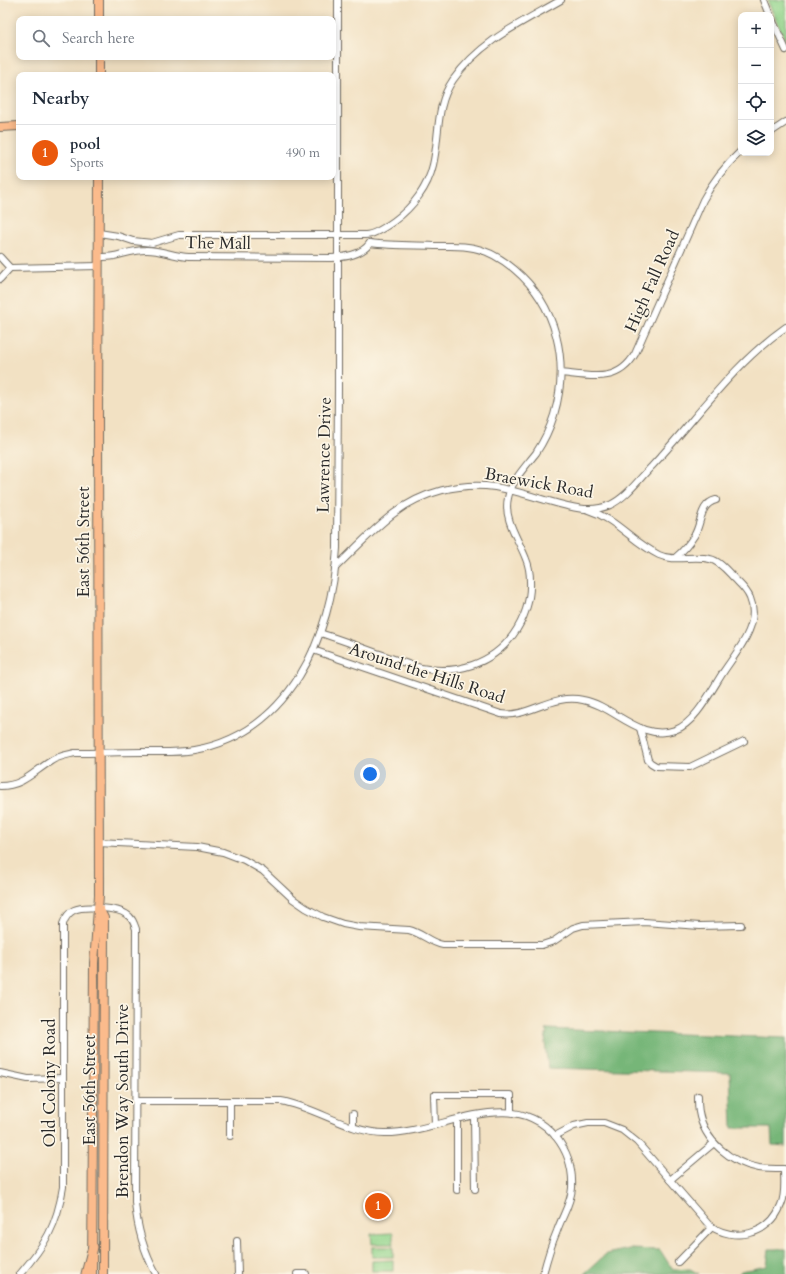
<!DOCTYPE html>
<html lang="en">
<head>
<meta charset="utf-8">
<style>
	:root { --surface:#fff; --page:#f6f6f7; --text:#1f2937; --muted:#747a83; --line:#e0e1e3; --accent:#ea580c }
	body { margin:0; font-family:Cardo,serif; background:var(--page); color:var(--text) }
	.controls { position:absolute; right:12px; top:12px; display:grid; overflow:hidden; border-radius:8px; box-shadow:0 2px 10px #0003 }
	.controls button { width:36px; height:36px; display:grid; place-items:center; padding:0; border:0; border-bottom:1px solid var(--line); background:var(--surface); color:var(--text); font:20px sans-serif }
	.you { position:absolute; left:370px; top:774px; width:14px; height:14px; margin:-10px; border:3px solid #fff; border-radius:50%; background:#1a73e8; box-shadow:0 0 0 6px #1a73e833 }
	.badge { display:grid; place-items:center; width:26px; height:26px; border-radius:50%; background:var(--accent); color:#fff; font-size:13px; font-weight:700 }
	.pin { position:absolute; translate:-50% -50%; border:2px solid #fff; box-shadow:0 1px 4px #0006 }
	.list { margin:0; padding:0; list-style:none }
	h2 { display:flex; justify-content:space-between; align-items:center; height:52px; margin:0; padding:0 16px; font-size:17px }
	h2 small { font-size:13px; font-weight:400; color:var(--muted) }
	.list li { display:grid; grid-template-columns:26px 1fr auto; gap:12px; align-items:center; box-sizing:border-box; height:56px; padding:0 16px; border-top:1px solid var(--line) }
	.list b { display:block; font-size:15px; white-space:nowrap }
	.list p { margin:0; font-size:13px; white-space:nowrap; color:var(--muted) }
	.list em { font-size:13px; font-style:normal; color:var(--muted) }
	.icon { flex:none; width:22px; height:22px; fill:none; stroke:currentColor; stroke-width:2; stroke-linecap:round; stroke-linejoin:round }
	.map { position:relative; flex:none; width:786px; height:1274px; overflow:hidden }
	.search { position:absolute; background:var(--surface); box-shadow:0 2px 10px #0003; left:16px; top:16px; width:320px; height:44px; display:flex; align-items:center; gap:10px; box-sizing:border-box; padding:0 14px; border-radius:8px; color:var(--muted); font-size:15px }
	.panel { position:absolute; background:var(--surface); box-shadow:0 2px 10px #0003; left:16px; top:72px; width:320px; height:108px; border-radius:8px }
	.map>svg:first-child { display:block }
	.green { fill:#93d58d; stroke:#5f805c }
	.forest { fill:#76b678; stroke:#507052 }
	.water { fill:#72ace3; stroke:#4e6c87 }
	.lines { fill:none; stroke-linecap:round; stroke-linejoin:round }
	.minor-casing { stroke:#716b60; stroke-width:8 }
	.major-casing { stroke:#716b60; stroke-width:10 }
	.highway-casing { stroke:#716b60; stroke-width:11 }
	.minor { stroke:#fff; stroke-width:6 }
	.major { stroke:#fbbb8c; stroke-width:8 }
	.highway { stroke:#fbbb8c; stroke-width:9 }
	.labels { text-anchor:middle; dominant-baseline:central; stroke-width:3.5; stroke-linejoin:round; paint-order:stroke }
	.street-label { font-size:17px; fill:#2b2b2b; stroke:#fcf5e5 }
</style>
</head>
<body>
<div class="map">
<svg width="786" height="1274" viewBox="0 0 786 1274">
	<rect width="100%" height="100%" fill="#fcf5e5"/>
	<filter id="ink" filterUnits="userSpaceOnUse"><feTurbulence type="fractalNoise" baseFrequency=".025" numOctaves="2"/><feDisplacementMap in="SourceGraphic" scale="8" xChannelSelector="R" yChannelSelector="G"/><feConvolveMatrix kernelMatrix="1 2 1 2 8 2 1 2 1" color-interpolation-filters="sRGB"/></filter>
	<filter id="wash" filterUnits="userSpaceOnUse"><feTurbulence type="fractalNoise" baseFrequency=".012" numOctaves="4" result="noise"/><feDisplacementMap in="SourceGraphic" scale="16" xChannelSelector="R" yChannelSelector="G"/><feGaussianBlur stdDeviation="0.9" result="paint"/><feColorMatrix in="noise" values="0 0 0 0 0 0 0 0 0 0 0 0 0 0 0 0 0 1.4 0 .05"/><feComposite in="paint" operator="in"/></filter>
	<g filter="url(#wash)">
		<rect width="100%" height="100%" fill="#f2e1c3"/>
		<!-- green -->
		<g class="green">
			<path d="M768 0H786V42L768 2Z"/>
			<path d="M393 1233V1244H372L371 1234Z"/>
			<rect x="372" y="1247" width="21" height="10"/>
			<path d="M393 1260V1271H372V1261Z"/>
		</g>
		<!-- forest -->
		<g class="forest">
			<path d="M547 1029 786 1038V1146L772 1145 771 1128H732L730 1073 548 1068 545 1043Z"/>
			<path d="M629 1249 660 1250 673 1270 690 1269 699 1274H584L606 1254Z"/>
			<path d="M769 1249H786V1274H739L741 1271 767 1266Z"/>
		</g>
		<!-- water -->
		<path class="water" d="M382 1196 387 1209 381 1213 371 1209V1204L376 1197Z"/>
	</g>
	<g filter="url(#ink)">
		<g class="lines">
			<!-- minor casing -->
			<g class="minor-casing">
				<g id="minor">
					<path d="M764 0 770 15"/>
					<path d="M771 17 786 50"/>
					<path d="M771 132 786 122"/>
					<path d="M99 233 118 236 133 241 152 243 179 235H365C373 235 387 226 394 221 413 207 428 187 433 165 440 136 435 106 453 80 480 41 521 23 561 0"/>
					<path d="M0 257 10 268"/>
					<path d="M98 257C103 257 109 257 114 256 124 254 134 250 145 250 160 249 174 257 189 257L332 258C345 257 362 255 370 243"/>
					<path d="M10 268 98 266"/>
					<path d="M0 279 10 268"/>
					<path d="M561 373C590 376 618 384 635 354L703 200C713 181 725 166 741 151"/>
					<path d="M676 557C683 551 689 544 694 536 702 524 699 504 716 500"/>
					<path d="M335 568C354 550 372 530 393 514 421 492 460 482 495 487 512 490 529 495 545 500 566 506 589 514 610 505 627 497 639 479 652 466 696 419 733 364 786 327"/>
					<path d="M320 633C339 639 358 646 377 653 392 658 406 664 421 668 456 675 492 664 513 635 524 620 531 600 530 581 530 574 529 566 526 559 519 540 503 519 508 498 511 481 526 466 536 453 544 441 550 428 554 415 570 362 557 305 514 269 502 259 489 251 474 248 462 245 451 246 439 246 416 245 393 246 370 243"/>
					<path d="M313 650 501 714C529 718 552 693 583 700 615 706 639 742 675 730 695 724 712 689 724 671 738 650 761 624 750 598 747 590 741 585 735 579 728 572 720 561 710 559 694 555 674 562 659 555 632 542 617 519 588 510"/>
					<path d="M640 728 648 760 651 763 656 766 690 767 744 741"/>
					<path d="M0 786C23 786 33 772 51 761 58 756 67 755 75 753 97 753 120 752 142 752 159 752 176 753 194 750 290 733 332 636 337 548L338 390V0"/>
					<path d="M98 842 197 847 223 852 244 860 263 871 293 899 306 908 323 917 343 924 359 927 409 930C422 933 430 943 443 945H542L554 941 573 928 583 925 644 922 700 926 741 925"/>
					<path d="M0 1073 28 1079 63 1078"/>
					<path d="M136 1101H281C316 1107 349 1133 385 1133 440 1134 512 1083 556 1137 568 1152 573 1170 572 1188 571 1204 562 1216 557 1231 551 1245 547 1259 543 1274"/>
					<path d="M230 1101V1136"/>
					<path d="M353 1114V1126"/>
					<path d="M474 1116 475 1189"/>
					<path d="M457 1120V1190"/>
					<path d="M435 1125 434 1095H511V1112"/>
					<path d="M555 1136 574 1126 588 1123H604L622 1130 637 1142 709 1225C734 1243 770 1235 781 1205 786 1194 784 1181 784 1169 776 1169 767 1169 759 1168 731 1163 704 1141 699 1112 698 1107 698 1101 698 1096"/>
					<path d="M670 1180 714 1143"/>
					<path d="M237 1241 238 1274"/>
					<path d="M678 1262 712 1227"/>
					<path d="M20 1274C45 1245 57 1226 63 1187V924C65 918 68 913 74 910 84 905 118 908 126 914 132 917 134 923 136 929L135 1202C137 1227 144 1252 156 1274"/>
					<path d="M297 1274H306"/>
				</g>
			</g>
			<!-- major casing -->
			<g class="major-casing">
				<g id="major">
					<path d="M99 19V0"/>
					<path d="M99 57V75"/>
					<path d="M0 127 19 126"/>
					<path d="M99 908 104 918 103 1274"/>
					<path d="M92 1274 94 963 99 895 98 422 99 177"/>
				</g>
			</g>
			<!-- highway casing -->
			<g class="highway-casing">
				<path id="highway" d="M86 1274 93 1247"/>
			</g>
			<!-- minor -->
			<use href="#minor" class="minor"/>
			<!-- major -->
			<use href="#major" class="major"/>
			<!-- highway -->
			<use href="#highway" class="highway"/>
		</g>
	</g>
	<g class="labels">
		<!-- street labels -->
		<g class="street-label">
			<text transform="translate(218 243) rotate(1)">The Mall</text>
			<text transform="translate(652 281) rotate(-66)">High Fall Road</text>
			<text transform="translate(324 455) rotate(-89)">Lawrence Drive</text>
			<text transform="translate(539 483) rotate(10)">Braewick Road</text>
			<text transform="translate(83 542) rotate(-90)">East 56th Street</text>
			<text transform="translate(427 673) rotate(18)">Around the Hills Road</text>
			<text transform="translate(49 1083) rotate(-90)">Old Colony Road</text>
			<text transform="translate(89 1090) rotate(-90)">East 56th Street</text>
			<text transform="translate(122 1101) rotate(-90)">Brendon Way South Drive</text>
		</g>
	</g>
</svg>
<div class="controls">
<button>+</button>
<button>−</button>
<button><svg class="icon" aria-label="locate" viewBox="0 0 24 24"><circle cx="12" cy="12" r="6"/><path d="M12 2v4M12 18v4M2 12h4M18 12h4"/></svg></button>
<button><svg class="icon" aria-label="layers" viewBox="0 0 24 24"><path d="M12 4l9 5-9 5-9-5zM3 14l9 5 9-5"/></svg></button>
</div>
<div class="you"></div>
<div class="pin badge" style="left:378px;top:1206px">1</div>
<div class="search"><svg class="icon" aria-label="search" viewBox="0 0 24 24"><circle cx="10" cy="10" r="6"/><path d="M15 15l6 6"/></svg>Search here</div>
<section class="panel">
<h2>Nearby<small></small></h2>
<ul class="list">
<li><span class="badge">1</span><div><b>pool</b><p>Sports</p></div><em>490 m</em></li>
</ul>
</section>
</div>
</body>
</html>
